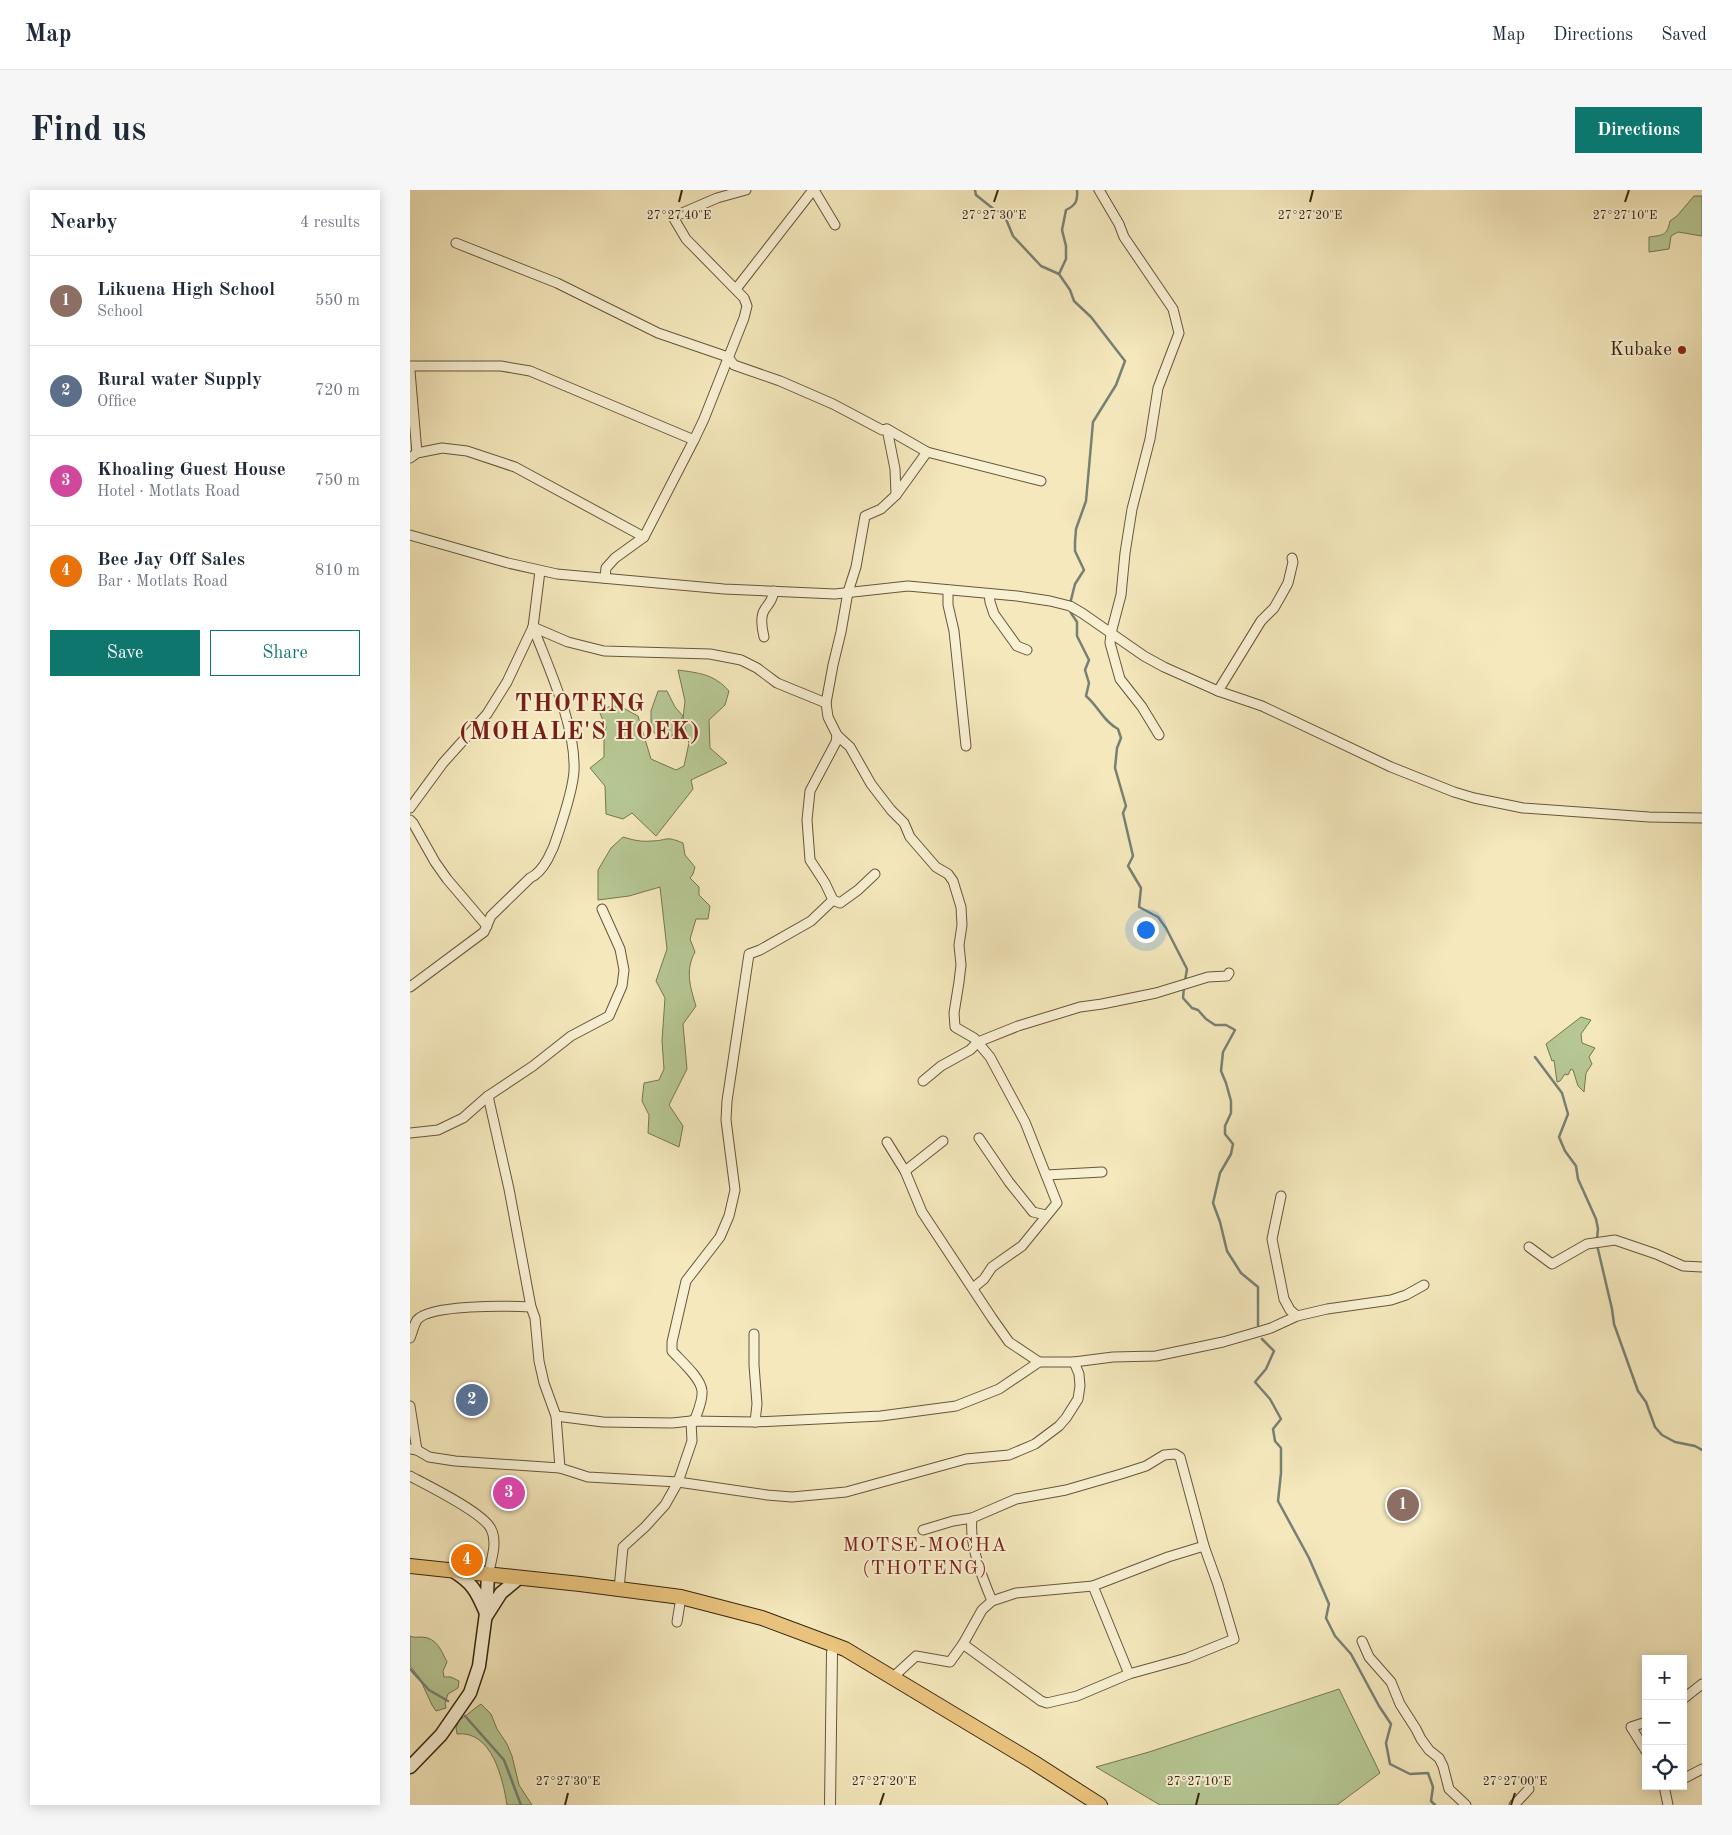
<!DOCTYPE html>
<html lang="en">
<head>
<meta charset="utf-8">
<style>
	:root { --surface:#fff; --page:#f6f6f7; --text:#1f2937; --muted:#747a83; --line:#e0e1e3; --accent:#0f766e }
	body { margin:0; font-family:"Old Standard TT",serif; background:var(--page); color:var(--text) }
	.controls { position:absolute; right:15px; bottom:15px; display:grid; overflow:hidden; border-radius:0px; box-shadow:0 2px 12px #0003 }
	.controls button { width:45px; height:45px; display:grid; place-items:center; padding:0; border:0; border-bottom:1px solid var(--line); background:var(--surface); color:var(--text); font:25px sans-serif }
	.you { position:absolute; left:735px; top:739px; width:18px; height:18px; margin:-12px; border:4px solid #fff; border-radius:50%; background:#1a73e8; box-shadow:0 0 0 8px #1a73e833 }
	.badge { display:grid; place-items:center; width:32px; height:32px; border-radius:50%; background:var(--accent); color:#fff; font-size:16px; font-weight:700 }
	.pin { position:absolute; translate:-50% -50%; border:2px solid #fff; box-shadow:0 1px 5px #0006 }
	.list { margin:0; padding:0; list-style:none }
	h2 { display:flex; justify-content:space-between; align-items:center; height:65px; margin:0; padding:0 20px; font-size:21px }
	h2 small { font-size:16px; font-weight:400; color:var(--muted) }
	.list li { display:grid; grid-template-columns:32px 1fr auto; gap:15px; align-items:center; box-sizing:border-box; height:90px; padding:0 20px; border-top:1px solid var(--line) }
	.list b { display:block; font-size:19px; white-space:nowrap }
	.list p { margin:0; font-size:16px; white-space:nowrap; color:var(--muted) }
	.list em { font-size:16px; font-style:normal; color:var(--muted) }
	.actions { display:flex; gap:10px; padding:15px 20px }
	.actions a { flex:1; padding:11px 0; border:1px solid var(--accent); border-radius:0px; text-align:center; font-size:18px; color:var(--accent) }
	.actions .main { background:var(--accent); color:#fff }
	.icon { flex:none; width:28px; height:28px; fill:none; stroke:currentColor; stroke-width:2; stroke-linecap:round; stroke-linejoin:round }
	.map { position:relative; flex:none; width:1292px; height:1615px; overflow:hidden; border-radius:0px }
	header { display:flex; align-items:center; gap:30px; box-sizing:border-box; height:70px; padding:0 25px; background:var(--surface); border-bottom:1px solid var(--line) }
	header strong { font-size:24px }
	nav { display:flex; gap:28px; margin-inline-start:auto; font-size:18px }
	.intro { display:flex; align-items:center; justify-content:space-between; box-sizing:border-box; height:120px; padding:0 30px }
	h1 { margin:0; font-size:35px }
	.button { padding:12px 22px; border-radius:0px; background:var(--accent); color:#fff; font-size:18px; font-weight:700 }
	main { display:flex; gap:30px; padding:0 30px }
	aside { flex:1; background:var(--surface); border-radius:0px; box-shadow:0 2px 12px #0003 }
	.map>svg:first-child { display:block }
	.green { fill:#b6c794; stroke:#777651 }
	.lines { fill:none; stroke-linecap:round; stroke-linejoin:round }
	.stream { stroke:#768175; stroke-width:2.5 }
	.minor-casing { stroke:#67563a; stroke-width:11 }
	.tertiary-casing { stroke:#67563a; stroke-width:12 }
	.secondary-casing { stroke:#38250e; stroke-width:15 }
	.primary-casing { stroke:#38250e; stroke-width:16 }
	.minor { stroke:#f8f0d3; stroke-width:9 }
	.tertiary { stroke:#f8f0d3; stroke-width:10 }
	.secondary { stroke:#f8f0d3; stroke-width:12 }
	.primary { stroke:#eac47e; stroke-width:14 }
	.ticks { fill:none; stroke:#38250e; stroke-width:2 }
	.poi-dot { fill:#8f2418; stroke:#f8f0d3; stroke-width:2 }
	.labels { text-anchor:middle; dominant-baseline:central; stroke-width:4; stroke-linejoin:round; paint-order:stroke }
	.poi-label { font-size:19px; fill:#38250e; stroke:#f8f0d3; text-anchor:end }
	.neighbourhood-label { font-size:20px; letter-spacing:1px; fill:#7a1f14; stroke:#f8f0d3 }
	.district-label { font-size:24px; font-weight:bold; letter-spacing:1px; fill:#7a1f14; stroke:#f8f0d3 }
	.ticks-label { font-size:12px; text-anchor:middle; fill:#38250e; stroke:#f8f0d3; stroke-width:4; stroke-linejoin:round; paint-order:stroke }
</style>
</head>
<body>
<header>
<strong>Map</strong>
<nav><a>Map</a><a>Directions</a><a>Saved</a></nav>
</header>
<div class="intro"><h1>Find us</h1><a class="button">Directions</a></div>
<main>
<aside>
<h2>Nearby<small>4 results</small></h2>
<ul class="list">
<li><span class="badge" style="background:#8d6e63">1</span><div><b>Likuena High School</b><p>School</p></div><em>550 m</em></li>
<li><span class="badge" style="background:#5c6f8a">2</span><div><b>Rural water Supply</b><p>Office</p></div><em>720 m</em></li>
<li><span class="badge" style="background:#d1479c">3</span><div><b>Khoaling Guest House</b><p>Hotel · Motlats Road</p></div><em>750 m</em></li>
<li><span class="badge" style="background:#e8710a">4</span><div><b>Bee Jay Off Sales</b><p>Bar · Motlats Road</p></div><em>810 m</em></li>
</ul>
<div class="actions"><a class="main">Save</a><a>Share</a></div>
</aside>
<div class="map">
<svg width="1292" height="1615" viewBox="0 0 1292 1615">
	<rect width="100%" height="100%" fill="#f4e8bc"/>
	<filter id="stains"><feTurbulence type="fractalNoise" baseFrequency=".004" numOctaves="4"/><feColorMatrix values="0 0 0 0 .2 0 0 0 0 .09 0 0 0 0 .02 0 0 0 .5 -.17"/></filter>
	<radialGradient id="worn" r=".72"><stop offset=".6" stop-color="#630" stop-opacity="0"/><stop offset="1" stop-color="#630" stop-opacity=".3"/></radialGradient>
	<!-- green -->
	<g class="green">
		<path d="M1284 6H1292V46L1268 42 1261 46 1259 59 1239 62V47C1253 45 1257 46 1260 31L1267 26Z"/>
		<path d="M268 480C289 483 304 484 319 501L315 515 299 530 300 558 317 573 281 590 283 599 246 646 222 623 213 629 196 624 195 596 180 578 194 567V547L196 537 189 521 206 514 228 526 241 569 266 580 274 576 279 553 273 529 275 511Z"/>
		<path d="M248 501H257L265 517 273 526 261 548 250 549 241 539V521Z"/>
		<path d="M213 647C223 650 231 652 241 651 258 651 254 645 273 653L275 665 285 677 283 684 280 688 289 697V705L300 716 298 729H286L280 749 285 762C275 780 280 797 286 816L273 834 277 879 259 915 273 936 269 957 238 943 239 925 232 911 234 893 249 890 254 879 252 851 255 808 246 791 257 759 250 697 219 706 188 710V680L201 658Z"/>
		<path d="M1171 827 1181 830 1171 844 1172 853 1185 858 1179 867 1182 874 1176 883 1174 902 1168 896 1163 880 1161 879 1158 885 1155 884 1150 891 1147 892 1144 870 1142 871 1136 854Z"/>
		<path d="M0 1446C4 1448 8 1447 12 1447 27 1448 31 1460 37 1472L33 1481 34 1487H41L49 1491 48 1498 38 1504 35 1513 36 1518 26 1521 22 1515 9 1487 0 1476Z"/>
		<path d="M929 1499 970 1583 927 1615H750L686 1577 739 1562Z"/>
		<path d="M71 1514 81 1524 87 1539 97 1554 102 1566 109 1595 122 1615H97C93 1589 82 1540 47 1544L46 1538 49 1530C57 1526 63 1519 71 1514Z"/>
	</g>
	<g class="lines">
		<!-- stream -->
		<g class="stream">
			<path d="M565 0 566 5 596 29 603 46 631 76 649 84 660 100 664 111 681 127 715 171 706 195 683 232 676 311 666 339 665 352V361L674 380 665 394 660 414"/>
			<path d="M649 84 656 69V56L652 40 656 20C666 15 668 11 667 0"/>
			<path d="M660 419 661 423 667 432V446L679 470 675 480 679 493 676 506C688 516 694 532 708 539L711 548 707 558 705 578 716 616 713 623 723 666 718 676 731 698 729 717 748 727 756 738 777 779 775 791"/>
			<path d="M774 797 773 808 782 818 788 820 796 829 805 835H816L825 840 813 862 811 881 816 893 821 911V923L815 936V944L823 954 821 964 810 983 803 1013 810 1032 817 1061 831 1083 848 1097V1135"/>
			<path d="M1125 867 1152 903 1158 924 1149 947 1155 961 1166 976 1168 989 1186 1029 1188 1039 1187 1049"/>
			<path d="M1187 1055 1202 1119 1204 1134 1228 1201 1236 1212 1245 1237 1252 1245 1265 1252 1285 1256 1292 1260"/>
			<path d="M852 1149 864 1161 856 1179 845 1192 860 1209 871 1229 863 1239 865 1251 871 1258V1283L868 1311 899 1368 919 1414 916 1428 925 1446 941 1464 969 1516 981 1534 976 1553 980 1574 1000 1584 1018 1583 1023 1597 1021 1611 1025 1615"/>
			<path d="M0 1479 19 1500 38 1511"/>
			<path d="M55 1526 94 1570 111 1615"/>
		</g>
		<!-- minor casing -->
		<g class="minor-casing">
			<g id="minor">
				<path d="M404 0 425 35"/>
				<path d="M689 0 709 34 714 47 763 119 769 143 748 198 740 249 722 319 715 363 711 405 701 443 700 453 710 489 732 517 749 545"/>
				<path d="M46 53 147 93 248 143 318 167 324 175 370 191 423 214 472 240 477 239 485 279 486 305"/>
				<path d="M326 99 403 0"/>
				<path d="M0 176H91L120 181 284 250 294 229 334 128 337 116 334 108 276 49 263 27 307 8 336 0"/>
				<path d="M0 181 7 263"/>
				<path d="M477 239 517 262 631 291"/>
				<path d="M0 268 7 263 32 258 57 261 105 277 234 347"/>
				<path d="M0 345 98 373 147 384 314 399 425 404 498 396 607 406 640 411 660 416 672 423 734 466 754 477 808 501 852 516 981 577 1044 602 1064 608 1113 618 1239 627 1292 628"/>
				<path d="M195 388 196 378 205 368 234 347 284 250"/>
				<path d="M538 400V415L544 441 556 556"/>
				<path d="M579 404 580 412 584 424 607 456 617 460"/>
				<path d="M123 437 158 452 194 461 300 464 331 470 347 478 367 493 416 513"/>
				<path d="M354 447C352 439 350 426 355 419 360 412 362 410 364 401"/>
				<path d="M808 501 851 431 864 418 872 404 878 393 883 372 882 368"/>
				<path d="M427 545 440 557 461 594 481 620 494 633 500 647 526 677 538 684 543 691 551 717 552 735 549 755 551 775 549 792 544 823 545 837 564 848 580 867 615 932 647 1013 612 1056 582 1077 574 1089 563 1098"/>
				<path d="M0 618 33 573 77 524 97 492 123 437 130 381"/>
				<path d="M0 630 3 633 25 672 37 689 77 736"/>
				<path d="M423 710 415 693 400 670 397 630 400 601 426 552 427 545 418 527 416 513 423 475 431 442 438 402 446 377 455 326 471 319 486 305 517 262"/>
				<path d="M423 710 430 713 448 700 465 684"/>
				<path d="M0 797 74 742 81 726 120 688C134 682 144 658 148 644 154 626 163 599 164 581 166 536 139 479 123 437"/>
				<path d="M513 891 531 876 560 860 568 852 608 836 670 817 692 814 746 803 798 787 817 786 819 783"/>
				<path d="M78 906 99 999 121 1117 125 1128 129 1171 134 1193 146 1226 150 1278"/>
				<path d="M0 943 28 940 53 928 78 906 123 876 161 846 199 826 212 796 214 780 210 759 192 719"/>
				<path d="M569 948 599 992 623 1022 636 1025"/>
				<path d="M477 952 495 981 512 1022 582 1128 599 1152 629 1172"/>
				<path d="M495 981 533 951"/>
				<path d="M636 985 692 982"/>
				<path d="M871 1006 862 1049 874 1109 880 1120 887 1126"/>
				<path d="M1119 1057 1142 1074 1177 1054 1205 1050 1246 1064 1273 1076 1292 1077"/>
				<path d="M344 1144V1175L347 1214 345 1232"/>
				<path d="M0 1148C2 1143 4 1135 7 1130 20 1114 99 1116 121 1117"/>
				<path d="M0 1216 7 1260"/>
				<path d="M146 1226 193 1232 262 1233 281 1231 345 1232 471 1226 546 1216 589 1199 629 1172H664L703 1167 746 1166 813 1152 861 1138 887 1126 917 1119 981 1110 996 1105 1014 1095"/>
				<path d="M284 1232C287 1223 293 1211 292 1201 291 1188 271 1171 262 1161V1152L276 1091 310 1047 319 1026 325 1000 316 930 317 911 339 764 350 760 401 731 423 710"/>
				<path d="M0 1259 7 1260 19 1267 45 1271 150 1278 178 1287 268 1292 357 1305 382 1307 436 1302 556 1269 599 1265 625 1254 649 1236 656 1228 668 1209 670 1196 669 1184 664 1172"/>
				<path d="M0 1286C17 1295 74 1323 81 1339 88 1352 81 1371 78 1385"/>
				<path d="M562 1328C559 1355 572 1387 582 1411"/>
				<path d="M683 1396 719 1484"/>
				<path d="M209 1399 213 1357 235 1337 255 1315 268 1292 282 1251 281 1231"/>
				<path d="M267 1432 271 1407"/>
				<path d="M952 1451 959 1467 981 1492 990 1514 1006 1539 1011 1549 1019 1560 1029 1568 1033 1576 1039 1599 1056 1615"/>
				<path d="M553 1454 572 1420 582 1411 606 1403 683 1396 758 1367 794 1356"/>
				<path d="M482 1488 506 1466 540 1472 553 1454 631 1511 637 1513 667 1506 719 1484 777 1468 824 1449 808 1395 794 1356 770 1267 765 1264 754 1265 736 1276 711 1284 656 1300 606 1309 562 1328 543 1331 513 1340"/>
				<path d="M1273 1509 1292 1494"/>
				<path d="M1236 1532 1221 1537 1236 1561"/>
				<path d="M1273 1589 1292 1579"/>
				<path d="M1254 1596 1258 1615"/>
				<path d="M1104 1615 1119 1599"/>
			</g>
		</g>
		<!-- tertiary casing -->
		<g class="tertiary-casing">
			<path id="tertiary" d="M420 1615 422 1463 424 1455"/>
		</g>
		<!-- secondary casing -->
		<g class="secondary-casing">
			<g id="secondary">
				<path d="M43 1381C62 1393 66 1400 75 1421"/>
				<path d="M77 1425 91 1403 109 1388"/>
				<path d="M0 1577 31 1545 60 1503 69 1476 76 1423 78 1385"/>
			</g>
		</g>
		<!-- primary casing -->
		<g class="primary-casing">
			<path id="primary" d="M0 1376 170 1394 271 1407 352 1428 435 1459 623 1572 690 1615"/>
		</g>
		<!-- minor -->
		<use href="#minor" class="minor"/>
		<!-- tertiary -->
		<use href="#tertiary" class="tertiary"/>
		<!-- secondary -->
		<use href="#secondary" class="secondary"/>
		<!-- primary -->
		<use href="#primary" class="primary"/>
	</g>
	<!-- ticks -->
	<path class="ticks" d="M269 12 272 0M584 12 588 0M900 12 903 0M1215 12 1219 0M155 1615 158 1603M470 1615 474 1603M786 1615 789 1603M1101 1615 1105 1603"/>
	<!-- markers -->
	<circle class="poi-dot" cx="1272" cy="160" r="5"/>
	<g class="labels">
		<!-- poi labels -->
		<g class="poi-label">
			<text x="1262" y="160">Kubake</text>
		</g>
		<!-- neighbourhood labels -->
		<g class="neighbourhood-label">
			<text x="515" y="1356">MOTSE-MOCHA<tspan x="515" dy="23">(THOTENG)</tspan></text>
		</g>
		<!-- district labels -->
		<g class="district-label">
			<text x="170" y="515">THOTENG<tspan x="170" dy="28">(MOHALE'S HOEK)</tspan></text>
		</g>
	</g>
	<g class="ticks-label">
		<text x="269" y="29">27°27'40"E</text>
		<text x="584" y="29">27°27'30"E</text>
		<text x="900" y="29">27°27'20"E</text>
		<text x="1215" y="29">27°27'10"E</text>
		<text x="158" y="1595">27°27'30"E</text>
		<text x="474" y="1595">27°27'20"E</text>
		<text x="789" y="1595">27°27'10"E</text>
		<text x="1105" y="1595">27°27'00"E</text>
	</g>
	<rect width="100%" height="100%" filter="url(#stains)"/>
	<rect width="100%" height="100%" fill="url(#worn)"/>
</svg>
<div class="controls">
<button>+</button>
<button>−</button>
<button><svg class="icon" aria-label="locate" viewBox="0 0 24 24"><circle cx="12" cy="12" r="6"/><path d="M12 2v4M12 18v4M2 12h4M18 12h4"/></svg></button>
</div>
<div class="you"></div>
<div class="pin badge" style="left:993px;top:1315px;background:#8d6e63">1</div>
<div class="pin badge" style="left:62px;top:1210px;background:#5c6f8a">2</div>
<div class="pin badge" style="left:99px;top:1303px;background:#d1479c">3</div>
<div class="pin badge" style="left:57px;top:1370px;background:#e8710a">4</div>
</div>
</main>
</body>
</html>
